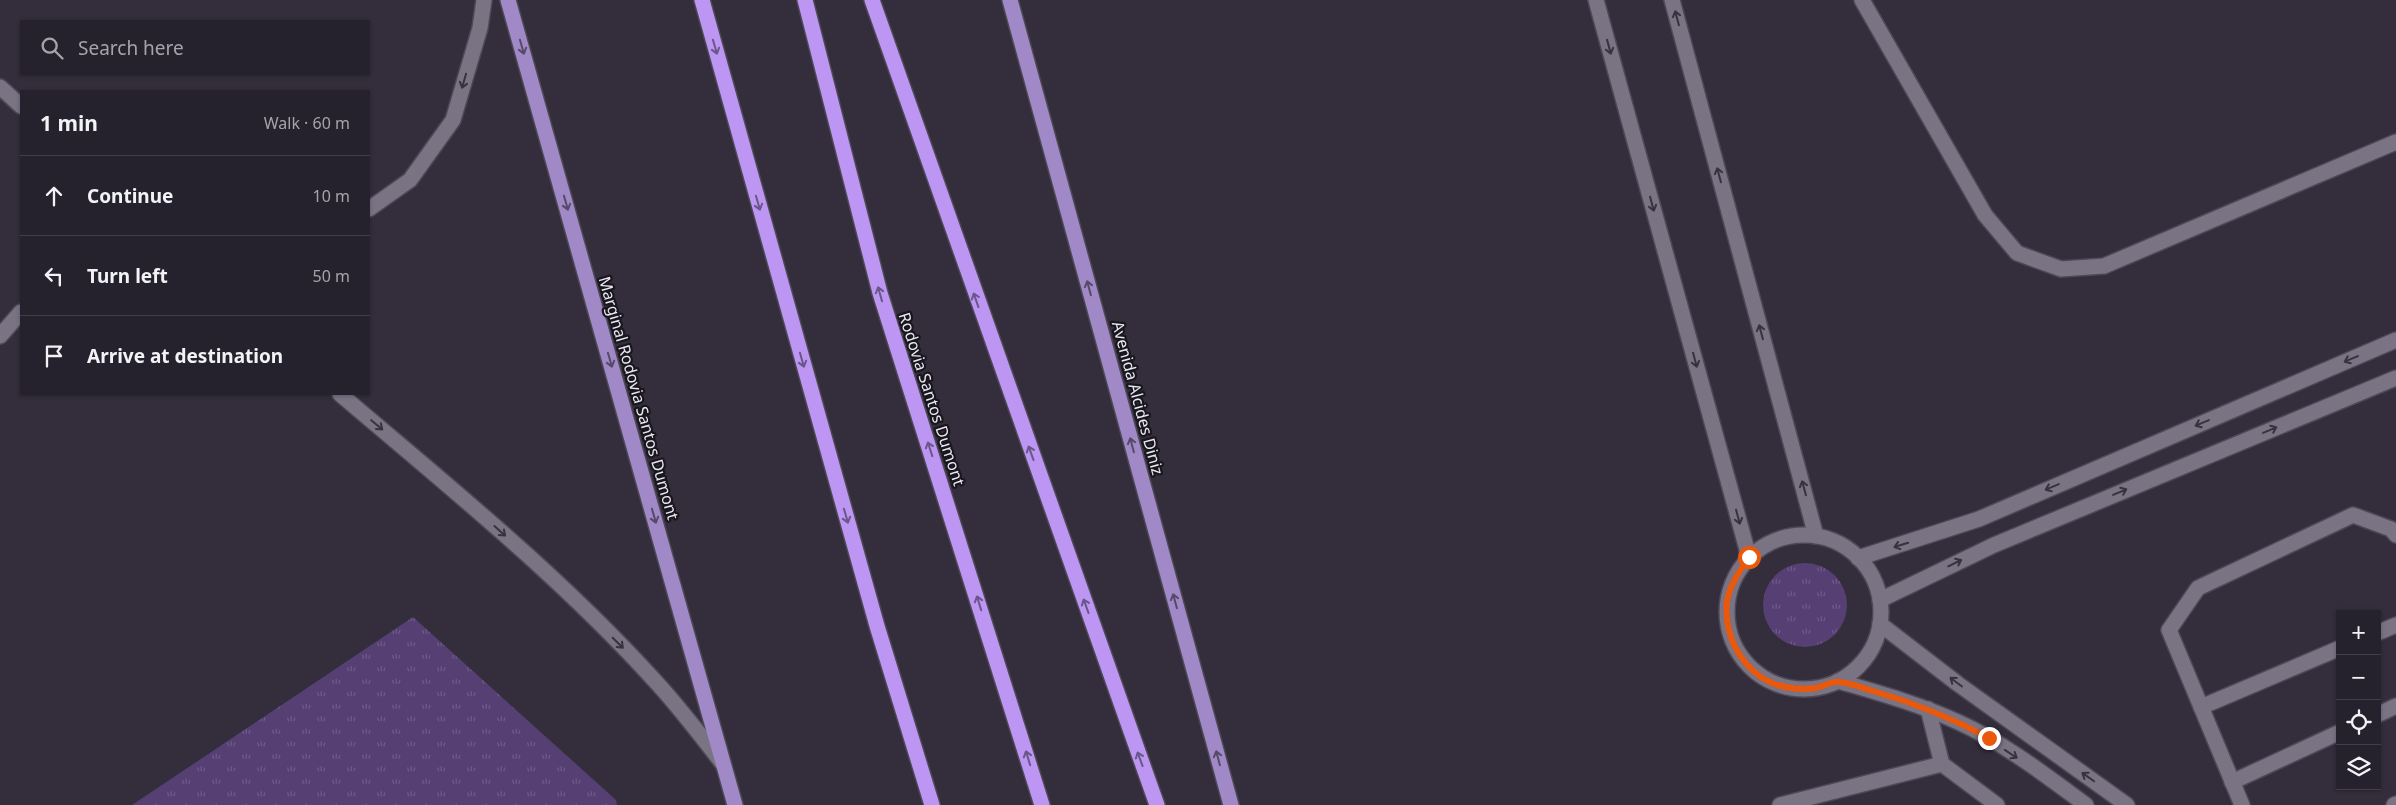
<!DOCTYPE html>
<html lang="en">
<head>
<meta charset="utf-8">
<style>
	:root { --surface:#26222d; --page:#322f39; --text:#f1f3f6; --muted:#a4a4aa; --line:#423f49 }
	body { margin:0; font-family:"Noto Sans",sans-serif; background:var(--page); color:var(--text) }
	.controls { position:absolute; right:15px; bottom:15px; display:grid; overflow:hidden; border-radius:0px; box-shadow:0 1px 4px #0004 }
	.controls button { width:45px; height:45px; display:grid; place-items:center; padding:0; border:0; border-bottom:1px solid var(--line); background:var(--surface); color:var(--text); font:25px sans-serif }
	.stop { position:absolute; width:15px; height:15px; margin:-11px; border:4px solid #ea580c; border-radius:50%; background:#fff }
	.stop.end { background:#ea580c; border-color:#fff; box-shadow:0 1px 5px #0008 }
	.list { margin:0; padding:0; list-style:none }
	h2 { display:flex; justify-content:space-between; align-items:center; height:65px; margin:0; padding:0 20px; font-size:21px }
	h2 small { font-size:16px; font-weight:400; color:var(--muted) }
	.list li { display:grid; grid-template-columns:32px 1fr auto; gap:15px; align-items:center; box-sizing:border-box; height:80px; padding:0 20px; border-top:1px solid var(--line) }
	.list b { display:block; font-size:19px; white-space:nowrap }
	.list em { font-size:16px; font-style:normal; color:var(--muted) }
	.icon { flex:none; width:28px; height:28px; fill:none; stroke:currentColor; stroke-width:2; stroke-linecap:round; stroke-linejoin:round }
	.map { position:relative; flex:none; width:2396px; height:805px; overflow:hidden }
	.search { position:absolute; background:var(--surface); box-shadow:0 1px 4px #0004; left:20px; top:20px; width:350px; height:55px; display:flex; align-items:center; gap:12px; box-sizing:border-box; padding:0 18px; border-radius:0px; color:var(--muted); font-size:19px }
	.panel { position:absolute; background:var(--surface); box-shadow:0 1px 4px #0004; left:20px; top:90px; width:350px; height:305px; border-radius:0px }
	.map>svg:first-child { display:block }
	.grass { fill:url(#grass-tufts) }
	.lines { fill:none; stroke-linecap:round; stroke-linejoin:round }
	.minor-casing { stroke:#4d4855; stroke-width:18 }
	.major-casing { stroke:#4d4855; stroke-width:18 }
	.highway-casing { stroke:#4d4855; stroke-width:18 }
	.minor { stroke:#797384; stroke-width:15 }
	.major { stroke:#a188c6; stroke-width:15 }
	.highway { stroke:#bc96f2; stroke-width:15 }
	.oneway { stroke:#36333d }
	.oneway2 { stroke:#564a6a }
	.oneway3 { stroke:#6a5688 }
	.route { stroke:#ea580c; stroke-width:6 }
	.labels { text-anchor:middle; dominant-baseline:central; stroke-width:4.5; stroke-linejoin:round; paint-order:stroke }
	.street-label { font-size:16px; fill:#ece8f2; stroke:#19171e }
</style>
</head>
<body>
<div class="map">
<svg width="2396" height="805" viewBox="0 0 2396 805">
	<defs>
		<pattern id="grass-tufts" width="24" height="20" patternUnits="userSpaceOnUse" patternTransform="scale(1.25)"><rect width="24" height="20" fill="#553f73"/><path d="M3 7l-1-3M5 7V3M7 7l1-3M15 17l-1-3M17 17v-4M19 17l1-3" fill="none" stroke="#6e5b87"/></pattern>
	</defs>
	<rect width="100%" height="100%" fill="#332d3c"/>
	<!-- grass -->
	<g class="grass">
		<circle cx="1805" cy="605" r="42"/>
		<path d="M413 617 616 800 617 805H132Z"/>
	</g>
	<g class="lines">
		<!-- minor casing -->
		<g class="minor-casing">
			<g id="minor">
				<path d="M1596 0 1749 557"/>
				<path d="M1672 0 1816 536"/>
				<path d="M1862 0 1985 215 2017 253 2061 269 2104 266 2396 142"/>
				<path d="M0 87 21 106"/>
				<path d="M369 209 410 180 453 120 480 28 484 0"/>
				<path d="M0 336 21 312"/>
				<path d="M340 394C448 486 560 576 656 682 680 708 701 736 723 764"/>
				<circle cx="1804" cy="612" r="77"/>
				<path d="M1858 558 1979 519 2396 340"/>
				<path d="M1880 600 1994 545 2396 378"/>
				<path d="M1880 624 1958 684 2127 805"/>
				<path d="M2377 633 2396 625"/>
				<path d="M1838 681C1879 693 1919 704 1958 722 2001 741 2048 777 2086 805"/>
				<path d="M2201 707 2340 648"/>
				<path d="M1928 709 1942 764 1997 805"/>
				<path d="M2377 715 2396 706"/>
				<path d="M2232 782 2340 732"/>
				<path d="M1780 805 1942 764"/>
				<path d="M2242 805 2169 630 2198 588 2353 515 2391 529 2396 535"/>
				<path d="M2394 805 2396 804"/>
			</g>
		</g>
		<!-- major casing -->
		<g class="major-casing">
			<g id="major">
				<path d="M508 0 735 805"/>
				<path d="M1010 0 1231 805"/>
			</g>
		</g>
		<!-- highway casing -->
		<g class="highway-casing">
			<g id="highway">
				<path d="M702 0 877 626 932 805"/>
				<path d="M805 0 880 293 1042 805"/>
				<path d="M872 0 1157 805"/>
			</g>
		</g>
		<!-- minor -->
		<use href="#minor" class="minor"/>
		<!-- major -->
		<use href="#major" class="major"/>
		<!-- highway -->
		<use href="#highway" class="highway"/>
	</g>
	<!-- one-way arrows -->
	<defs><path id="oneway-shaft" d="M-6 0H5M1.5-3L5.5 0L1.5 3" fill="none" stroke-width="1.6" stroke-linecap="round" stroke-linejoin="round" transform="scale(1.25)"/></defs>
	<g class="oneway">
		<use href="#oneway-shaft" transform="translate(1677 18) rotate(-105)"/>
		<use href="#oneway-shaft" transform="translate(1609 47) rotate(75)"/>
		<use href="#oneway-shaft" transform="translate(464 81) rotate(106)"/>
		<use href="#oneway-shaft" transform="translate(1719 175) rotate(-105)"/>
		<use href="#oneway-shaft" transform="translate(1652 204) rotate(75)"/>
		<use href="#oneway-shaft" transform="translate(1761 332) rotate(-105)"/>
		<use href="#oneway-shaft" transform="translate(2351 359) rotate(157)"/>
		<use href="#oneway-shaft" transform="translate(1695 360) rotate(75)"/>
		<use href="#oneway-shaft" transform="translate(2202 423) rotate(157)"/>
		<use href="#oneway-shaft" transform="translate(377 425) rotate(40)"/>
		<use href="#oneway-shaft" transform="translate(2270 430) rotate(-23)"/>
		<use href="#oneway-shaft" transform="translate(2052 487) rotate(157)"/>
		<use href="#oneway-shaft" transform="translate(1804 488) rotate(-105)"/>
		<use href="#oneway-shaft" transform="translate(2120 492) rotate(-23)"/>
		<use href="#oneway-shaft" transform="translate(1738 517) rotate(75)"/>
		<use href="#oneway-shaft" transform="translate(500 531) rotate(42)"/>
		<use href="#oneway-shaft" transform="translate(1901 545) rotate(163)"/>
		<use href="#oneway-shaft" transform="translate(1955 563) rotate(-26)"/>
		<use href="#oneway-shaft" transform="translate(618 643) rotate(45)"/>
		<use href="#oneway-shaft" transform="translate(1956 682) rotate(-143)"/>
		<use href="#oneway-shaft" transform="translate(2011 754) rotate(34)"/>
		<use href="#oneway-shaft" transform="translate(2088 777) rotate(-145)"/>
	</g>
	<g class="oneway2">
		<use href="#oneway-shaft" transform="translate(522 47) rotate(74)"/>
		<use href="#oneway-shaft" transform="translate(566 203) rotate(74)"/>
		<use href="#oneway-shaft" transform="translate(1089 288) rotate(-105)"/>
		<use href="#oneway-shaft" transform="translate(610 360) rotate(74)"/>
		<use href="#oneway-shaft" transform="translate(1132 445) rotate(-105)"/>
		<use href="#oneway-shaft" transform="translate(654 516) rotate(74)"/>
		<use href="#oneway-shaft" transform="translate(1175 601) rotate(-105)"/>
		<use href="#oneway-shaft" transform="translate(1218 758) rotate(-105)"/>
	</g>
	<g class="oneway3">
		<use href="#oneway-shaft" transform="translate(715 47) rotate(74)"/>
		<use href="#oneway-shaft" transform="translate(758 203) rotate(74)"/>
		<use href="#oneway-shaft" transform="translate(880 294) rotate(-106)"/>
		<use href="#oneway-shaft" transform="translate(976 300) rotate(-109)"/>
		<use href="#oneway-shaft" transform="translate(802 360) rotate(74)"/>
		<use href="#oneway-shaft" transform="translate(930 449) rotate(-108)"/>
		<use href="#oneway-shaft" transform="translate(1031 453) rotate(-110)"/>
		<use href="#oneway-shaft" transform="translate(846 516) rotate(74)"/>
		<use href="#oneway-shaft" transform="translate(979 603) rotate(-107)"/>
		<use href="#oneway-shaft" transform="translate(1086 606) rotate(-110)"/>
		<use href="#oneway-shaft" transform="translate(1028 758) rotate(-107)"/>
		<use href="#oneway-shaft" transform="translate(1140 759) rotate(-110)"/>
	</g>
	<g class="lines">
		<!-- route -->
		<path class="route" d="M1749 557C1740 571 1730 584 1727 601 1722 641 1750 684 1792 688 1799 689 1808 689 1815 688 1823 687 1832 680 1840 682 1851 683 1863 688 1873 691 1914 703 1952 718 1989 738"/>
	</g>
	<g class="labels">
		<!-- street labels -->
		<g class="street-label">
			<text transform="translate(639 398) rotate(74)">Marginal Rodovia Santos Dumont</text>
			<text transform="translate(1138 398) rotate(75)">Avenida Alcides Diniz</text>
			<text transform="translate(932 399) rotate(72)">Rodovia Santos Dumont</text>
		</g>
	</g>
</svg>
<div class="controls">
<button>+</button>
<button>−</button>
<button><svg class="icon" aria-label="locate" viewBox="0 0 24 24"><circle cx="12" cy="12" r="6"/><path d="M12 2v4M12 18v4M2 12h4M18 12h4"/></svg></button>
<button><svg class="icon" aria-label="layers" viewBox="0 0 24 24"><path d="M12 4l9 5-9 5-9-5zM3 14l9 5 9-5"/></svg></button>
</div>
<div class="stop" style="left:1749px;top:557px"></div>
<div class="stop end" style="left:1989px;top:738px"></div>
<div class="search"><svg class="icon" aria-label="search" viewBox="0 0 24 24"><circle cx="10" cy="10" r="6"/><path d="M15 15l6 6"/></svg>Search here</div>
<section class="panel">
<h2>1 min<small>Walk · 60 m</small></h2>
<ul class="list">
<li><svg class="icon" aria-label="ahead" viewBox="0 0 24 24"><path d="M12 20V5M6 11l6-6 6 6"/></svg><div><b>Continue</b></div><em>10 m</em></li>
<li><svg class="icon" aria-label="left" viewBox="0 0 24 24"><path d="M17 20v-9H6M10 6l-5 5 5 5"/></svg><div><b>Turn left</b></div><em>50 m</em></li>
<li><svg class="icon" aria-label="arrive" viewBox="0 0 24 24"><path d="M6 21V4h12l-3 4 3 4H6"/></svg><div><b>Arrive at destination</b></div></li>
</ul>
</section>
</div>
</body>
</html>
